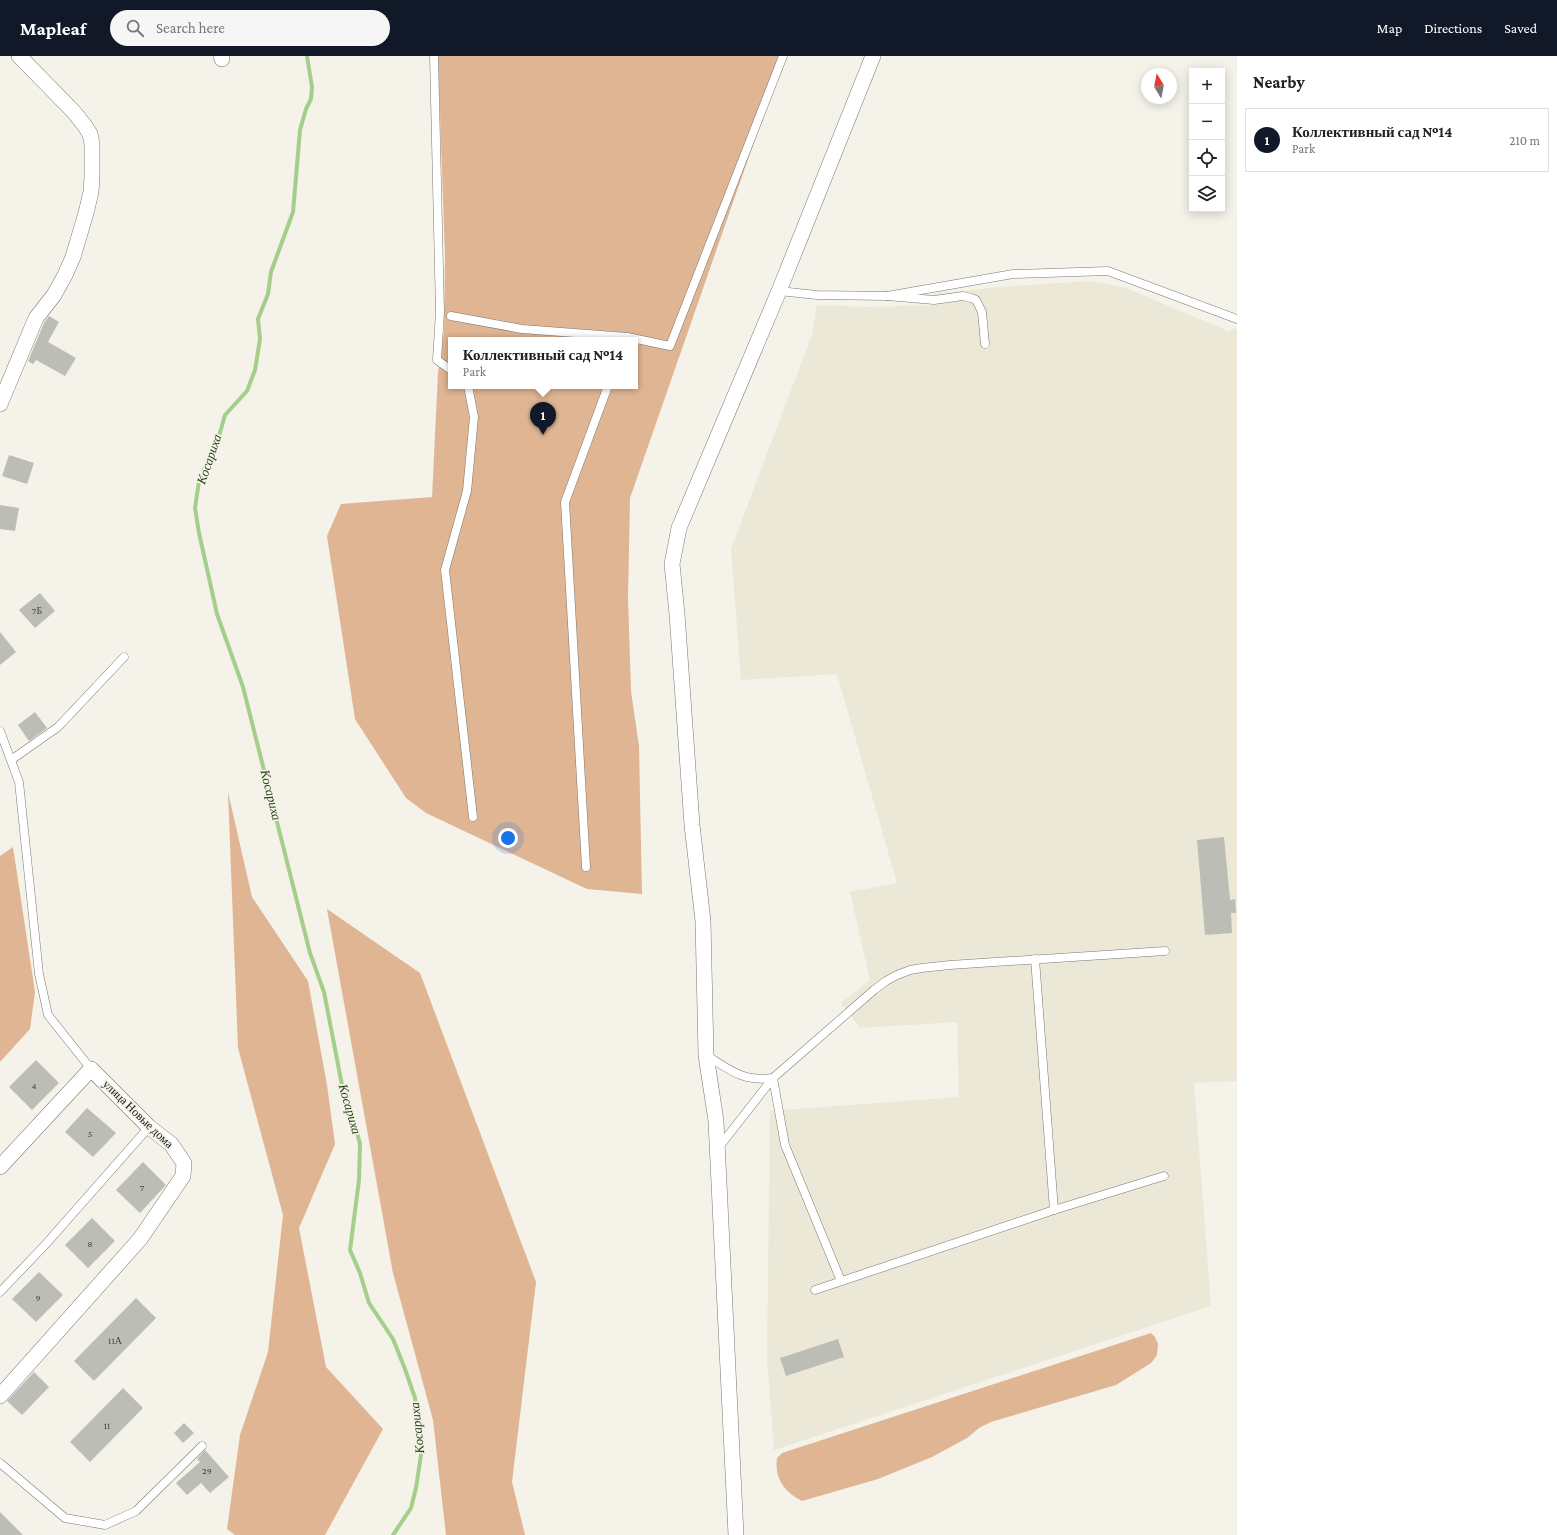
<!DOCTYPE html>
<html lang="en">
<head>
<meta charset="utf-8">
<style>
	:root { --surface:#fff; --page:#f6f6f6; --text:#222; --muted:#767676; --line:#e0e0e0; --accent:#111827 }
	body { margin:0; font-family:"Crimson Pro",serif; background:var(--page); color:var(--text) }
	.controls { position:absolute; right:12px; top:12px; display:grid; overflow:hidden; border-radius:0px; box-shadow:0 2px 10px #0003 }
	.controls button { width:36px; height:36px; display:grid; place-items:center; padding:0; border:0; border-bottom:1px solid var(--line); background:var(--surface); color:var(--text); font:20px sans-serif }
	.compass { position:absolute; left:1141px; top:12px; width:36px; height:36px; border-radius:50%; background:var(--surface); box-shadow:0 2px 10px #0003; rotate:350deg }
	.you { position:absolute; left:508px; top:782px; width:14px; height:14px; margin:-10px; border:3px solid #fff; border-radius:50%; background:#1a73e8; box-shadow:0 0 0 6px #1a73e833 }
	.badge { display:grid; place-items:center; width:26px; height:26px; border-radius:50%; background:var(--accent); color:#fff; font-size:13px; font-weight:700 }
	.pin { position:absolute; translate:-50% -33px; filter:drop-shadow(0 1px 2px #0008) }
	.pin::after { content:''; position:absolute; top:21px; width:14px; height:12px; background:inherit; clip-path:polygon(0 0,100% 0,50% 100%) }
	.popup { position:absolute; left:448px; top:281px; width:190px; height:52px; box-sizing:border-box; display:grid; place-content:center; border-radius:0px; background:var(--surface); filter:drop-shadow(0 1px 3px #0005); font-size:13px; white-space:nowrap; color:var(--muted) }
	.popup b { font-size:15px; color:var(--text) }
	.popup::after { content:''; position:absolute; left:50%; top:100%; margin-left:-8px; border:8px solid transparent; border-top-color:var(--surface) }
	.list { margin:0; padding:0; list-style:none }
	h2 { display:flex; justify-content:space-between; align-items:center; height:52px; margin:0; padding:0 16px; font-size:17px }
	h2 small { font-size:13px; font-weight:400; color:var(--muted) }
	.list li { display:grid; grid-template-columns:26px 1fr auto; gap:12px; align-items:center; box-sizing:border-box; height:64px; margin:0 8px 8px; padding:0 8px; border:1px solid var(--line); border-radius:0px }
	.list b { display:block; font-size:15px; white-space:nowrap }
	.list p { margin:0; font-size:13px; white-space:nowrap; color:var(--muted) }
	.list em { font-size:13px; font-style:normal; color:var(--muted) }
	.icon { flex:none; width:22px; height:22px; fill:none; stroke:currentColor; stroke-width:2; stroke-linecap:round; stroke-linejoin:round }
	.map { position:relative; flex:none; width:1237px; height:1479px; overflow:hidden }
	header { display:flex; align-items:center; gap:24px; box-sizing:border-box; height:56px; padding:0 20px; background:var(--accent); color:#fff }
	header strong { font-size:19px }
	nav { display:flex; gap:22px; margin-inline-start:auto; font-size:14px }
	.search { width:280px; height:36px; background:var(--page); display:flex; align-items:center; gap:10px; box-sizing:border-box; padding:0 14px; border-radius:22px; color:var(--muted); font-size:15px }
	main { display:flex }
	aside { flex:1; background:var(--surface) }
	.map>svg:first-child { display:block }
	.built { fill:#ebe8d7 }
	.green { fill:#dfb593; fill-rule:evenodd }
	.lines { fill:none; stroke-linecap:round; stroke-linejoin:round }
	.stream { stroke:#a4cf8b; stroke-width:4 }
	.building { fill:#bcbeb6 }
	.service-casing { stroke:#7a7870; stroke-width:9 }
	.minor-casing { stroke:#7a7870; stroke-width:16 }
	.service { stroke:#fff; stroke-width:8 }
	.minor { stroke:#fff; stroke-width:15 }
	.labels { text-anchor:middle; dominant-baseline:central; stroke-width:3.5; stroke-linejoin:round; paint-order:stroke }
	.number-label { font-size:10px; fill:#484844 }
	.street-label { font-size:12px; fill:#22211e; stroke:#f4f2e9 }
	.water-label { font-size:13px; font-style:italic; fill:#274315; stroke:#f4f2e9 }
</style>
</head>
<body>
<header>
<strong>Mapleaf</strong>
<div class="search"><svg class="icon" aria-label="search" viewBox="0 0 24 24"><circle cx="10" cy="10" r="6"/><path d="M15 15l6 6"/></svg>Search here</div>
<nav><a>Map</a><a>Directions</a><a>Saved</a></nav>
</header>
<main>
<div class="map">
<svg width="1237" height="1479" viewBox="0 0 1237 1479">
	<rect width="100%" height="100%" fill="#f4f2e9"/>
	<!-- built -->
	<path class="built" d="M1092 225 1126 232 1230 276 1233 272 1237 274V1025L1194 1027 1211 1250 774 1394 767 1303 770 1055 959 1041 957 966 860 972 841 947 870 924 850 836 897 827 837 618 741 624 731 493 812 279 817 249 868 251 933 249 934 238 1011 230Z"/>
	<!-- green -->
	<g class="green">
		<path d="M438 0H784L630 442 628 542 631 635 639 690 642 838 587 833 426 757 406 742 355 663 327 480 341 448 432 441 438 317 444 275 445 201ZM451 284H635V330H451Z"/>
		<path d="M228 736 252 841 308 925 327 1029 335 1088 299 1172 326 1311 383 1373 325 1479H235L227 1473 240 1379 268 1296 283 1159 238 992Z"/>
		<path d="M13 791 35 936 30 973 0 1006V800Z"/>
		<path d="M327 853 420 917 536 1226 512 1426 525 1479H446L433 1364 393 1217Z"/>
		<path d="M1151 1277 1155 1281 1158 1288 1157 1299 1151 1307 1116 1329 991 1366 979 1372 967 1382 932 1401 878 1423 802 1445C784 1436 774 1422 777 1402L782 1397Z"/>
	</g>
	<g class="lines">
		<!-- stream -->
		<path class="stream" d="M307 0 312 31 311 43 306 53 300 74 293 156 271 216 268 238 258 263 260 283 255 314 247 335 225 359 219 380 199 425 195 452 199 477 217 558 243 631 310 897 324 936 347 1055 355 1069 360 1088 359 1124 350 1194 360 1217 369 1247 393 1283 405 1313 415 1342 418 1365 421 1399 416 1432 411 1452 393 1479"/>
	</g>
	<!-- building -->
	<g class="building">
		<path d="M49 260 59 266 48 286 76 302 65 320 36 304 33 308 28 305 44 267Z"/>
		<path d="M9 399 34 407 27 428 2 420Z"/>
		<path d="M0 449 19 452 15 475 0 473Z"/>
		<path d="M40 537 55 555 35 572 19 554Z"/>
		<path d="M0 576 16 596 0 609Z"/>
		<path d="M35 656 47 672 29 685 18 669Z"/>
		<path d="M1224 781 1230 844 1235 843 1236 857H1231L1232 877 1205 879 1197 784Z"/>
		<path d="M36 1004 59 1027 32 1054 9 1031Z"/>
		<path d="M87 1052 116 1077 93 1101 65 1076Z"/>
		<path d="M143 1106 166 1129 140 1157 116 1134Z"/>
		<path d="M92 1162 115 1185 88 1212 65 1189Z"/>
		<path d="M39 1216 63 1239 36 1266 12 1243Z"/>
		<path d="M136 1242 156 1262 94 1325 74 1305Z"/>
		<path d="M838 1283 844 1301 786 1320 780 1302Z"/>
		<path d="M34 1316 49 1331 22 1359 7 1345Z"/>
		<path d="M123 1332 143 1352 90 1406 70 1386Z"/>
		<path d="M184 1367 194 1377 183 1387 174 1377Z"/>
		<path d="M205 1394 229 1421 210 1437 201 1427 187 1439 176 1427 200 1406 197 1403Z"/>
		<path d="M0 1456 23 1479H0Z"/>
	</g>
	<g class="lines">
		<!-- service casing -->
		<g class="service-casing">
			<g id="service">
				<path d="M434 0 440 256 437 304 451 314"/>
				<path d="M779 235 817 239 887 240 934 244 963 240 971 242 976 244 982 256 985 288"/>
				<path d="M887 240 1013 218 1108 215 1237 263"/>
				<path d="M451 260 522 273 627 281 670 290 783 0"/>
				<path d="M468 330 474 361 467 435 445 514 473 761"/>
				<path d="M0 675 19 726 39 918 48 959 91 1013"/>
				<path d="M11 704 58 671 124 601"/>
				<path d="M586 811 565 446 608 330"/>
				<path d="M1035 903 1054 1154"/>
				<path d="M706 999C730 1014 743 1026 773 1022L785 1089 841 1225"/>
				<path d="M719 1091 773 1022 874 934 886 925 897 919 910 914 922 912 950 909 1165 895"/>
				<path d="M815 1234 1054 1154 1164 1120"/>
				<path d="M0 1236 45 1189 149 1071"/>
				<path d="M0 1407 65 1462 105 1469 136 1455 202 1390"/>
			</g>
		</g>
		<!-- minor casing -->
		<g class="minor-casing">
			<g id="minor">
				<path d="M221 0 222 3"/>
				<path d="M0 348 36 262 54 239 65 219 73 201 86 157 91 136 92 121V88L90 78 85 70 73 55 19 0"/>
				<path d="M0 1111 91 1013 149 1071 171 1088 184 1107 183 1120 140 1183 0 1340"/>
				<path d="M736 1479 716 1065 706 999 703 865 692 769 677 558 672 508 679 472 779 235 873 0"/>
			</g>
		</g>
		<!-- service -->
		<use href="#service" class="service"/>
		<!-- minor -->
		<use href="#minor" class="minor"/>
	</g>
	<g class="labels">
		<!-- number labels -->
		<g class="number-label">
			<text x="37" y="554">7Б</text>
			<text x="34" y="1029">4</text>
			<text x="90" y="1077">5</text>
			<text x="142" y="1131">7</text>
			<text x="90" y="1187">8</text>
			<text x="38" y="1241">9</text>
			<text x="115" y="1284">11А</text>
			<text x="107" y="1369">11</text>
			<text x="207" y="1414">29</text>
		</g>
		<!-- street labels -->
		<g class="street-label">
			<text transform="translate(138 1058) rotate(44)">улица Новые дома</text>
		</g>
		<!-- water labels -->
		<g class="water-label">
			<text transform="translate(209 403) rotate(-71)">Косариха</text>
			<text transform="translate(271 739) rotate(76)">Косариха</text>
			<text transform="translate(350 1053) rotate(74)">Косариха</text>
			<text transform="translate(417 1372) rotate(-96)">Косариха</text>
		</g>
	</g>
</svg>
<div class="controls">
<button>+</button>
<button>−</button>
<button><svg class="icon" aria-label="locate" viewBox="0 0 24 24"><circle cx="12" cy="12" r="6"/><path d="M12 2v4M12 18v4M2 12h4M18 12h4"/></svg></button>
<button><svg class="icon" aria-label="layers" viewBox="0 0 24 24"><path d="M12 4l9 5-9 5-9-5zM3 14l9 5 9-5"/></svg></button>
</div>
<svg class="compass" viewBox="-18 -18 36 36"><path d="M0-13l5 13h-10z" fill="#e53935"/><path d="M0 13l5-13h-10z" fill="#767676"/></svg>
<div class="you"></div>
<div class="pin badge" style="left:543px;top:379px">1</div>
<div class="popup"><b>Коллективный сад №14</b>Park</div>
</div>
<aside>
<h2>Nearby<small></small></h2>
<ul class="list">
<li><span class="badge">1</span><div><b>Коллективный сад №14</b><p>Park</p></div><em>210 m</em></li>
</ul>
</aside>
</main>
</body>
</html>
